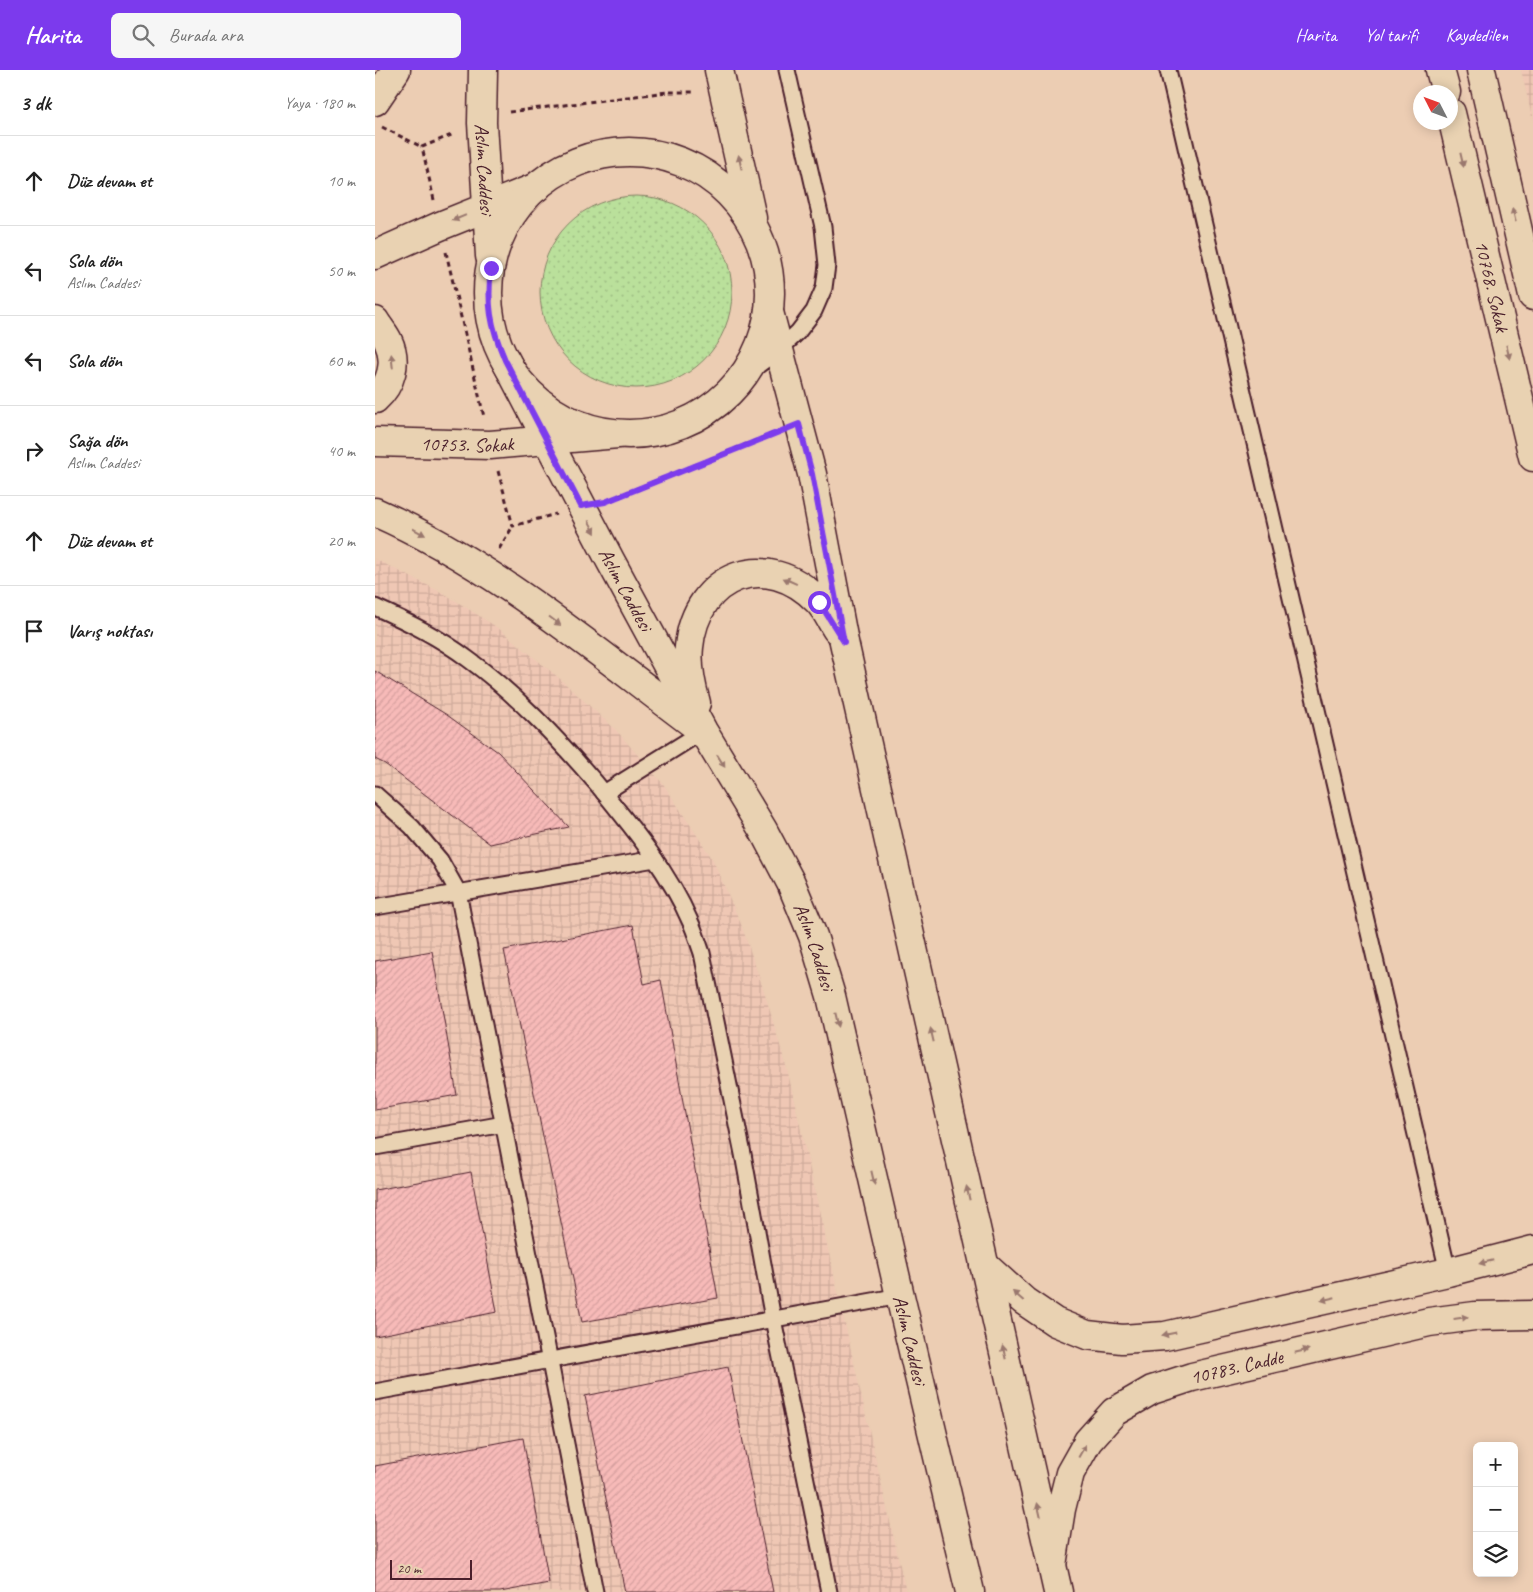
<!DOCTYPE html>
<html lang="tr">
<head>
<meta charset="utf-8">
<style>
	:root { --surface:#fff; --page:#f6f6f6; --text:#222; --muted:#767676; --line:#e0e0e0; --accent:#7c3aed }
	body { margin:0; font-family:Caveat,sans-serif; background:var(--page); color:var(--text) }
	.controls { position:absolute; right:15px; bottom:15px; display:grid; overflow:hidden; border-radius:8px; box-shadow:0 2px 12px #0003 }
	.controls button { width:45px; height:45px; display:grid; place-items:center; padding:0; border:0; border-bottom:1px solid var(--line); background:var(--surface); color:var(--text); font:25px sans-serif }
	.compass { position:absolute; left:1038px; top:15px; width:45px; height:45px; border-radius:50%; background:var(--surface); box-shadow:0 2px 12px #0003; rotate:312deg }
	.scale { position:absolute; left:15px; bottom:12px; width:82px; box-sizing:border-box; padding-left:5px; border:2px solid #4a1f2b; border-top:0; font-size:14px; line-height:18px; white-space:nowrap; color:#4a1f2b; -webkit-text-stroke:4px #e9d2b2; paint-order:stroke }
	.stop { position:absolute; width:15px; height:15px; margin:-11px; border:4px solid #7c3aed; border-radius:50%; background:#fff }
	.stop.end { background:#7c3aed; border-color:#fff; box-shadow:0 1px 5px #0008 }
	.list { margin:0; padding:0; list-style:none }
	h2 { display:flex; justify-content:space-between; align-items:center; height:65px; margin:0; padding:0 20px; font-size:21px }
	h2 small { font-size:16px; font-weight:400; color:var(--muted) }
	.list li { display:grid; grid-template-columns:32px 1fr auto; gap:15px; align-items:center; box-sizing:border-box; height:90px; padding:0 20px; border-top:1px solid var(--line) }
	.list b { display:block; font-size:19px; white-space:nowrap }
	.list p { margin:0; font-size:16px; white-space:nowrap; color:var(--muted) }
	.list em { font-size:16px; font-style:normal; color:var(--muted) }
	.icon { flex:none; width:28px; height:28px; fill:none; stroke:currentColor; stroke-width:2; stroke-linecap:round; stroke-linejoin:round }
	.map { position:relative; flex:none; width:1158px; height:1522px; overflow:hidden }
	header { display:flex; align-items:center; gap:30px; box-sizing:border-box; height:70px; padding:0 25px; background:var(--accent); color:#fff }
	header strong { font-size:24px }
	nav { display:flex; gap:28px; margin-inline-start:auto; font-size:18px }
	.search { width:350px; height:45px; background:var(--page); display:flex; align-items:center; gap:12px; box-sizing:border-box; padding:0 18px; border-radius:8px; color:var(--muted); font-size:19px }
	main { display:flex }
	aside { flex:1; background:var(--surface) }
	.map>svg:first-child { display:block }
	.industrial { fill:url(#industrial-grid) }
	.grass { fill:url(#grass-dots); stroke:#828063 }
	.building { fill:url(#building-hatch); stroke:#4a1f2b }
	.lines { fill:none; stroke-linecap:round; stroke-linejoin:round }
	.service-casing { stroke:#4a1f2b; stroke-width:19 }
	.minor-casing { stroke:#4a1f2b; stroke-width:31 }
	.tertiary-casing { stroke:#4a1f2b; stroke-width:31 }
	.secondary-casing { stroke:#4a1f2b; stroke-width:31 }
	.path { stroke:#4a1f2b; stroke-width:3; stroke-dasharray:5 4; stroke-linecap:butt }
	.service { stroke:#e9d2b2; stroke-width:15 }
	.minor { stroke:#e9d2b2; stroke-width:28 }
	.tertiary { stroke:#e9d2b2; stroke-width:28 }
	.secondary { stroke:#e9d2b2; stroke-width:28 }
	.oneway { fill:#9a786e }
	.route { stroke:#7c3aed; stroke-width:6 }
	.labels { text-anchor:middle; dominant-baseline:central; stroke-width:4; stroke-linejoin:round; paint-order:stroke }
	.street-label { font-size:20px; fill:#4a1f2b; stroke:#e9d2b2 }
</style>
</head>
<body>
<header>
<strong>Harita</strong>
<div class="search"><svg class="icon" aria-label="search" viewBox="0 0 24 24"><circle cx="10" cy="10" r="6"/><path d="M15 15l6 6"/></svg>Burada ara</div>
<nav><a>Harita</a><a>Yol tarifi</a><a>Kaydedilen</a></nav>
</header>
<main>
<aside>
<h2>3 dk<small>Yaya · 180 m</small></h2>
<ul class="list">
<li><svg class="icon" aria-label="ahead" viewBox="0 0 24 24"><path d="M12 20V5M6 11l6-6 6 6"/></svg><div><b>Düz devam et</b></div><em>10 m</em></li>
<li><svg class="icon" aria-label="left" viewBox="0 0 24 24"><path d="M17 20v-9H6M10 6l-5 5 5 5"/></svg><div><b>Sola dön</b><p>Aslım Caddesi</p></div><em>50 m</em></li>
<li><svg class="icon" aria-label="left" viewBox="0 0 24 24"><path d="M17 20v-9H6M10 6l-5 5 5 5"/></svg><div><b>Sola dön</b></div><em>60 m</em></li>
<li><svg class="icon" aria-label="right" viewBox="0 0 24 24"><path d="M7 20v-9h11M14 6l5 5-5 5"/></svg><div><b>Sağa dön</b><p>Aslım Caddesi</p></div><em>40 m</em></li>
<li><svg class="icon" aria-label="ahead" viewBox="0 0 24 24"><path d="M12 20V5M6 11l6-6 6 6"/></svg><div><b>Düz devam et</b></div><em>20 m</em></li>
<li><svg class="icon" aria-label="arrive" viewBox="0 0 24 24"><path d="M6 21V4h12l-3 4 3 4H6"/></svg><div><b>Varış noktası</b></div></li>
</ul>
</aside>
<div class="map">
<svg width="1158" height="1522" viewBox="0 0 1158 1522">
	<defs>
		<pattern id="industrial-grid" width="8" height="8" patternUnits="userSpaceOnUse" patternTransform="scale(1.25)"><rect width="8" height="8" fill="#efc7b4"/><path d="M0 4h8M4 0v8" fill="none" stroke="#ceaa9b"/></pattern>
		<pattern id="grass-dots" width="8" height="8" patternUnits="userSpaceOnUse" patternTransform="scale(1.25)"><rect width="8" height="8" fill="#bae09b"/><path d="M2 2h.1M6 6h.1" fill="none" stroke="#a1c086" stroke-width="1.8" stroke-linecap="round"/></pattern>
		<pattern id="building-hatch" width="6" height="6" patternUnits="userSpaceOnUse" patternTransform="scale(1.25)"><rect width="6" height="6" fill="#f7bab8"/><path d="M-1 1l2-2M0 6l6-6M5 7l2-2" fill="none" stroke="#d59f9e"/></pattern>
	</defs>
	<rect width="100%" height="100%" fill="#eccdb3"/>
	<filter id="ink" filterUnits="userSpaceOnUse"><feTurbulence type="fractalNoise" baseFrequency=".02" numOctaves="2"/><feDisplacementMap in="SourceGraphic" scale="10" xChannelSelector="R" yChannelSelector="G"/><feConvolveMatrix kernelMatrix="1 2 1 2 8 2 1 2 1" color-interpolation-filters="sRGB"/></filter>
	<g filter="url(#ink)">
		<!-- industrial -->
		<g class="industrial">
			<path d="M1146 0H1158V51Z"/>
			<path d="M0 489 70 524 123 558 184 608 240 659 289 715 338 790 366 854 390 924 413 1003 531 1522H0Z"/>
		</g>
		<!-- grass -->
		<circle class="grass" cx="261" cy="222" r="96"/>
		<!-- building -->
		<g class="building">
			<path d="M0 601 72 645 123 682 194 757 115 774 10 694 0 689Z"/>
			<path d="M258 855 269 914 286 910 343 1228 207 1252 129 880Z"/>
			<path d="M57 881 82 1025 0 1040V891Z"/>
			<path d="M96 1102 122 1242 0 1266V1120Z"/>
			<path d="M353 1297 398 1522H250L210 1326Z"/>
			<path d="M148 1368 174 1513 125 1522H0V1396Z"/>
		</g>
		<g class="lines">
			<!-- service casing -->
			<g class="service-casing">
				<g id="service">
					<path d="M793 0 1073 1202"/>
					<path d="M367 307 404 280 423 262 439 241 449 218 452 195 448 157 412 0"/>
					<path d="M0 537C33 552 64 567 93 589 141 624 182 668 221 713 256 756 293 800 315 851 320 861 323 872 327 883L368 1084 398 1249 454 1522"/>
					<path d="M229 723 328 661"/>
					<path d="M0 724 37 757 65 790 83 822 220 1522"/>
					<path d="M0 837 280 789"/>
					<path d="M0 1077 129 1054"/>
					<path d="M0 1322 525 1226"/>
				</g>
			</g>
			<!-- minor casing -->
			<g class="minor-casing">
				<g id="minor">
					<path d="M1065 0 1071 22"/>
					<path d="M1106 0 1158 226"/>
					<path id="s1" d="M1076 43 1158 387"/>
				</g>
			</g>
			<!-- tertiary casing -->
			<g class="tertiary-casing">
				<g id="tertiary">
					<path d="M0 185 65 156 162 117"/>
					<path d="M0 251C4 258 10 264 13 271 23 292 16 315 0 329"/>
					<path id="s2" d="M0 372 115 375 243 364"/>
					<path d="M609 1195 649 1231 680 1252 712 1265 747 1269 790 1266 1073 1202 1158 1180"/>
					<path id="s3" d="M677 1495 686 1439 695 1403 713 1371 739 1342 777 1320 817 1307 1054 1252 1100 1246 1158 1245"/>
				</g>
			</g>
			<!-- secondary casing -->
			<g class="secondary-casing">
				<g id="secondary">
					<path id="s4" d="M108 0 107 53 115 186"/>
					<path d="M344 0 377 148"/>
					<path d="M0 31 21 0"/>
					<circle cx="254" cy="223" r="141"/>
					<path d="M394 242 437 404 469 572 683 1522"/>
					<path id="s5" d="M130 289 235 490 328 661 388 760 416 813 438 866 456 926 525 1226 595 1522"/>
					<path d="M0 442C118 494 218 579 321 656"/>
					<path d="M321 633C316 615 312 595 314 577 321 504 392 478 443 531 451 539 456 551 462 560"/>
				</g>
			</g>
			<!-- path -->
			<g class="path">
				<path d="M134 42 292 22H321"/>
				<path d="M7 57 47 77"/>
				<path d="M59 130 47 77 79 64"/>
				<path d="M71 182 109 347"/>
				<path d="M123 401 138 456 181 444"/>
				<path d="M235 430 398 364"/>
				<path d="M124 479 138 456"/>
			</g>
			<!-- service -->
			<use href="#service" class="service"/>
			<!-- minor -->
			<use href="#minor" class="minor"/>
			<!-- tertiary -->
			<use href="#tertiary" class="tertiary"/>
			<!-- secondary -->
			<use href="#secondary" class="secondary"/>
		</g>
		<!-- one-way arrows -->
		<defs><path id="oneway-solid" d="M-6-.8H1V-3.2L6.5 0L1 3.2V.8H-6Z" transform="scale(1.25)"/></defs>
		<g class="oneway">
			<use href="#oneway-solid" transform="translate(1087 90) rotate(77)"/>
			<use href="#oneway-solid" transform="translate(365 92) rotate(-102)"/>
			<use href="#oneway-solid" transform="translate(1139 145) rotate(-103)"/>
			<use href="#oneway-solid" transform="translate(84 148) rotate(158)"/>
			<use href="#oneway-solid" transform="translate(1133 282) rotate(77)"/>
			<use href="#oneway-solid" transform="translate(17 291) rotate(-96)"/>
			<use href="#oneway-solid" transform="translate(217 457) rotate(62)"/>
			<use href="#oneway-solid" transform="translate(44 462) rotate(28)"/>
			<use href="#oneway-solid" transform="translate(415 511) rotate(-156)"/>
			<use href="#oneway-solid" transform="translate(180 551) rotate(37)"/>
			<use href="#oneway-solid" transform="translate(346 691) rotate(58)"/>
			<use href="#oneway-solid" transform="translate(462 950) rotate(77)"/>
			<use href="#oneway-solid" transform="translate(557 965) rotate(-103)"/>
			<use href="#oneway-solid" transform="translate(498 1108) rotate(77)"/>
			<use href="#oneway-solid" transform="translate(593 1123) rotate(-103)"/>
			<use href="#oneway-solid" transform="translate(1111 1192) rotate(166)"/>
			<use href="#oneway-solid" transform="translate(643 1226) rotate(-139)"/>
			<use href="#oneway-solid" transform="translate(953 1229) rotate(167)"/>
			<use href="#oneway-solid" transform="translate(1086 1248) rotate(-8)"/>
			<use href="#oneway-solid" transform="translate(794 1264) rotate(169)"/>
			<use href="#oneway-solid" transform="translate(927 1281) rotate(-13)"/>
			<use href="#oneway-solid" transform="translate(629 1282) rotate(-103)"/>
			<use href="#oneway-solid" transform="translate(707 1381) rotate(-61)"/>
			<use href="#oneway-solid" transform="translate(664 1440) rotate(-103)"/>
		</g>
	</g>
	<g class="lines" filter="url(#ink)">
		<!-- route -->
		<path class="route" d="M116 198C112 234 115 255 130 290L206 436 230 432 424 354 437 404 469 572 444 532"/>
	</g>
	<g class="labels">
		<!-- street labels -->
		<g class="street-label">
			<text stroke="none"><textPath href="#s4" startOffset="99">Aslım Caddesi</textPath></text>
			<text stroke="none"><textPath href="#s1" startOffset="178">10768. Sokak</textPath></text>
			<text stroke="none"><textPath href="#s2" startOffset="92">10753. Sokak</textPath></text>
			<text stroke="none"><textPath href="#s5" startOffset="260">Aslım Caddesi</textPath></text>
			<text stroke="none"><textPath href="#s5" startOffset="665">Aslım Caddesi</textPath></text>
			<text stroke="none"><textPath href="#s5" startOffset="1070">Aslım Caddesi</textPath></text>
			<text stroke="none"><textPath href="#s3" startOffset="301">10783. Cadde</textPath></text>
		</g>
	</g>
</svg>
<div class="controls">
<button>+</button>
<button>−</button>
<button><svg class="icon" aria-label="layers" viewBox="0 0 24 24"><path d="M12 4l9 5-9 5-9-5zM3 14l9 5 9-5"/></svg></button>
</div>
<svg class="compass" viewBox="-18 -18 36 36"><path d="M0-13l5 13h-10z" fill="#e53935"/><path d="M0 13l5-13h-10z" fill="#767676"/></svg>
<div class="scale">20 m</div>
<div class="stop" style="left:444px;top:532px"></div>
<div class="stop end" style="left:116px;top:198px"></div>
</div>
</main>
</body>
</html>
